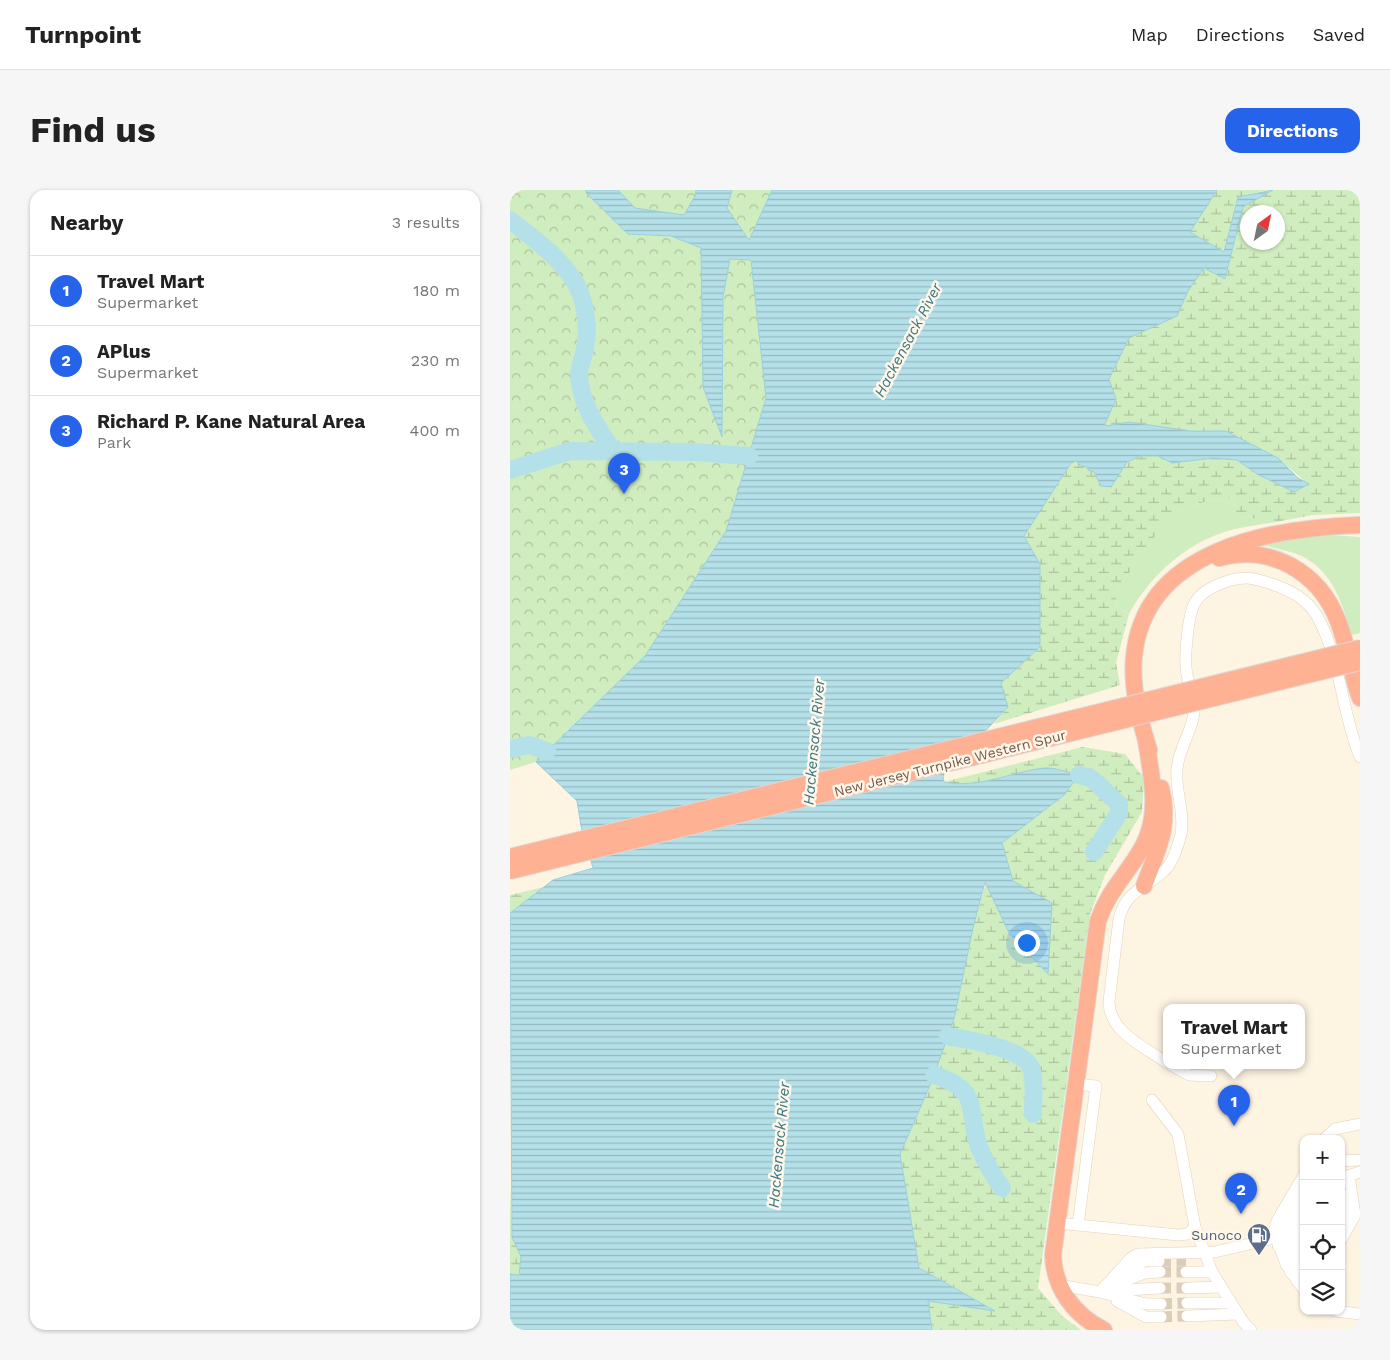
<!DOCTYPE html>
<html lang="en">
<head>
<meta charset="utf-8">
<style>
	:root { --surface:#fff; --page:#f6f6f6; --text:#222; --muted:#767676; --line:#e0e0e0; --accent:#2563eb }
	body { margin:0; font-family:"Work Sans",sans-serif; background:var(--page); color:var(--text) }
	.controls { position:absolute; right:15px; bottom:15px; display:grid; overflow:hidden; border-radius:10px; box-shadow:0 1px 4px #0004 }
	.controls button { width:45px; height:45px; display:grid; place-items:center; padding:0; border:0; border-bottom:1px solid var(--line); background:var(--surface); color:var(--text); font:25px sans-serif }
	.compass { position:absolute; left:730px; top:15px; width:45px; height:45px; border-radius:50%; background:var(--surface); box-shadow:0 1px 4px #0004; rotate:33deg }
	.you { position:absolute; left:516px; top:752px; width:18px; height:18px; margin:-12px; border:4px solid #fff; border-radius:50%; background:#1a73e8; box-shadow:0 0 0 8px #1a73e833 }
	.badge { display:grid; place-items:center; width:32px; height:32px; border-radius:50%; background:var(--accent); color:#fff; font-size:16px; font-weight:700 }
	.pin { position:absolute; translate:-50% -41px; filter:drop-shadow(0 1px 2px #0008) }
	.pin::after { content:''; position:absolute; top:26px; width:18px; height:15px; background:inherit; clip-path:polygon(0 0,100% 0,50% 100%) }
	.popup { position:absolute; left:653px; top:814px; width:142px; height:65px; box-sizing:border-box; display:grid; place-content:center; border-radius:10px; background:var(--surface); filter:drop-shadow(0 1px 4px #0005); font-size:16px; white-space:nowrap; color:var(--muted) }
	.popup b { font-size:19px; color:var(--text) }
	.popup::after { content:''; position:absolute; left:50%; top:100%; margin-left:-10px; border:10px solid transparent; border-top-color:var(--surface) }
	.list { margin:0; padding:0; list-style:none }
	h2 { display:flex; justify-content:space-between; align-items:center; height:65px; margin:0; padding:0 20px; font-size:21px }
	h2 small { font-size:16px; font-weight:400; color:var(--muted) }
	.list li { display:grid; grid-template-columns:32px 1fr auto; gap:15px; align-items:center; box-sizing:border-box; height:70px; padding:0 20px; border-top:1px solid var(--line) }
	.list b { display:block; font-size:19px; white-space:nowrap }
	.list p { margin:0; font-size:16px; white-space:nowrap; color:var(--muted) }
	.list em { font-size:16px; font-style:normal; color:var(--muted) }
	.icon { flex:none; width:28px; height:28px; fill:none; stroke:currentColor; stroke-width:2; stroke-linecap:round; stroke-linejoin:round }
	.map { position:relative; flex:none; width:850px; height:1140px; overflow:hidden; border-radius:15px }
	header { display:flex; align-items:center; gap:30px; box-sizing:border-box; height:70px; padding:0 25px; background:var(--surface); border-bottom:1px solid var(--line) }
	header strong { font-size:24px }
	nav { display:flex; gap:28px; margin-inline-start:auto; font-size:18px }
	.intro { display:flex; align-items:center; justify-content:space-between; box-sizing:border-box; height:120px; padding:0 30px }
	h1 { margin:0; font-size:35px }
	.button { padding:12px 22px; border-radius:15px; background:var(--accent); color:#fff; font-size:18px; font-weight:700 }
	main { display:flex; gap:30px; padding:0 30px }
	aside { flex:1; background:var(--surface); border-radius:15px; box-shadow:0 1px 4px #0004 }
	.map>svg:first-child { display:block }
	.grass { fill:#d0edbf }
	.wetland { fill:url(#wetland-marsh); fill-rule:evenodd }
	.park { fill:url(#park-crowns) }
	.water { fill:url(#water-rules); stroke:#9ad0dc }
	.lines { fill:none; stroke-linecap:round; stroke-linejoin:round }
	.river { stroke:#b4e0e9; stroke-width:18 }
	.minor-tunnel { stroke:#dccdbb; stroke-width:11; stroke-dasharray:11 5.5; stroke-linecap:butt }
	.minor-casing { stroke:#e3d0bc; stroke-width:12 }
	.highway-casing { stroke:#dfd7d3; stroke-width:18 }
	.minor { stroke:#fff; stroke-width:11 }
	.highway { stroke:#feb193; stroke-width:16 }
	.highway-bridge-casing { stroke:#dfd7d3; stroke-width:18; stroke-linecap:butt }
	.highway-bridge { stroke:#feb193; stroke-width:16 }
	.labels { text-anchor:middle; dominant-baseline:central; stroke-width:5; stroke-linejoin:round; paint-order:stroke }
	.street-label { font-size:14px; fill:#785946; stroke:#fff7ea }
	.service-label { font-size:14px; fill:#4e5e75; stroke:#fff7ea; text-anchor:end }
	.water-label { font-size:15px; font-style:italic; fill:#3b7886; stroke:#fff7ea }
</style>
</head>
<body>
<header>
<strong>Turnpoint</strong>
<nav><a>Map</a><a>Directions</a><a>Saved</a></nav>
</header>
<div class="intro"><h1>Find us</h1><a class="button">Directions</a></div>
<main>
<aside>
<h2>Nearby<small>3 results</small></h2>
<ul class="list">
<li><span class="badge">1</span><div><b>Travel Mart</b><p>Supermarket</p></div><em>180 m</em></li>
<li><span class="badge">2</span><div><b>APlus</b><p>Supermarket</p></div><em>230 m</em></li>
<li><span class="badge">3</span><div><b>Richard P. Kane Natural Area</b><p>Park</p></div><em>400 m</em></li>
</ul>
</aside>
<div class="map">
<svg width="850" height="1140" viewBox="0 0 850 1140">
	<defs>
		<pattern id="wetland-marsh" width="20" height="14" patternUnits="userSpaceOnUse" patternTransform="scale(1.25)"><rect width="20" height="14" fill="#d0edbf"/><path d="M1 5h8M5 5V1M11 12h8M15 12V8" fill="none" stroke="#aec39d"/></pattern>
		<pattern id="park-crowns" width="20" height="18" patternUnits="userSpaceOnUse" patternTransform="scale(1.25)"><rect width="20" height="18" fill="#d0edbf"/><path d="M2 6a3 3 0 1 1 6 0M12 15a3 3 0 1 1 6 0" fill="none" stroke="#aec39d"/></pattern>
		<pattern id="water-rules" width="6" height="5" patternUnits="userSpaceOnUse" patternTransform="scale(1.25)"><rect width="6" height="5" fill="#b4e0e9"/><path d="M0 2.5h6" fill="none" stroke="#97b9bf"/></pattern>
	</defs>
	<rect width="100%" height="100%" fill="#fef4e2"/>
	<!-- grass -->
	<g class="grass">
		<path d="M723 308 727 326 767 332C753 334 739 336 725 339 679 350 641 384 619 424L608 417 605 405C618 385 649 333 668 322 685 312 704 310 723 308Z"/>
		<path d="M806 344 850 347V443L841 445C834 417 824 385 797 369 785 361 759 357 744 353Z"/>
	</g>
	<!-- wetland -->
	<g class="wetland">
		<path d="M707 0H758L728 7 714 62 680 42Z"/>
		<path d="M763 0H850V323L802 325 767 332 727 326 723 308C704 310 685 312 668 322 649 334 618 385 605 405L608 417 619 424 606 473 610 495 484 534 498 517 491 493 530 457V374L514 346 561 273 566 271 584 282 591 295 607 286 617 272 630 266H648L662 273 703 268 727 270 747 284 798 294 768 268 716 241H681L620 232 596 237 594 234 606 209 599 189 619 148 667 126 678 101 694 77 715 89 733 17ZM738 22H768V52H738Z"/>
		<path d="M573 557 615 564 634 588 632 622 595 685 580 724 528 1098 552 1126 571 1140H422L418 1111 484 1120 409 1078 390 964 422 892 444 829 463 738 476 692 499 743 538 783 542 714 503 691 492 653 554 605 568 585C559 583 544 577 534 578 501 583 468 599 434 592Z"/>
		<path d="M34 697 0 723V705Z"/>
		<path d="M0 996 2 1047 12 1066 10 1085 0 1084Z"/>
	</g>
	<!-- park -->
	<path class="park" d="M0 0H262L239 51 256 208 216 341 135 466 26 572 0 580Z"/>
	<!-- water -->
	<path class="water" d="M76 0H108L125 18 174 25 185 6 186 0H222L217 18 239 50 262 0H707L680 42 714 62 728 7 763 0 733 17 715 89 694 78 678 101 667 126 619 148 599 189 606 209 595 234 596 236 619 232 681 241H716L768 268 788 288 799 294 784 302 747 284 727 270 703 268 662 273 648 266H630L617 272 601 297 591 296 584 282 578 280 577 277 571 276 566 271 561 273 514 346 530 374V457L491 493 498 517 433 586 434 592C468 599 501 582 534 578 545 577 559 583 569 585L554 605 492 653 503 691 542 713 538 784 499 743 475 692 463 738 444 829 422 891 390 964 409 1078 485 1121 418 1111 422 1140H0V1084L9 1085 11 1067 2 1047 0 723 43 690 83 678 71 636 67 611 26 572 135 466 216 341 256 208 241 70 220 69 213 107 212 247 193 197 191 58 161 46 118 44 76 3Z"/>
	<g class="lines">
		<!-- river -->
		<g class="river">
			<path d="M0 30C22 47 56 72 68 98 76 116 79 139 75 158 74 167 69 176 69 184 70 213 87 238 103 260"/>
			<path d="M0 280 60 261 184 262 239 266"/>
			<path d="M0 559 19 555 37 561"/>
			<path d="M569 585 581 588 609 614V623L584 662"/>
			<path d="M438 846C458 850 517 858 522 881 525 894 523 910 523 924"/>
			<path d="M424 885C473 900 456 920 469 957 475 972 483 985 492 998"/>
		</g>
		<!-- minor-tunnel -->
		<g class="minor-tunnel">
			<path d="M650 1071H676"/>
			<path d="M650 1082H676"/>
			<path d="M650 1098H677"/>
			<path d="M651 1114 677 1113"/>
			<path d="M651 1127 677 1126"/>
		</g>
		<!-- minor casing -->
		<g class="minor-casing">
			<g id="minor">
				<path d="M656 872C633 856 599 842 599 811L609 729C616 700 635 699 654 681 663 673 668 656 671 644 675 622 665 601 667 580 668 559 683 540 684 522 685 507 677 492 676 478 675 464 678 421 686 411 694 398 721 388 736 388 745 388 754 392 762 394 781 401 796 408 807 426 831 469 831 521 850 567"/>
				<path d="M661 875 679 885 701 886"/>
				<path d="M565 894 586 896 568 1035"/>
				<path d="M642 910 668 944 685 1037 702 1082 734 1133 741 1140"/>
				<path d="M814 949 825 939 850 934"/>
				<path d="M831 971 850 970"/>
				<path d="M794 985 767 1031 764 1042 776 1074 794 1100"/>
				<path d="M831 988 850 982"/>
				<path d="M831 1030 837 1020 838 1005"/>
				<path d="M548 1033 668 1045 678 1044 685 1037"/>
				<path d="M831 1050 845 1025 839 986"/>
				<path d="M768 1056 774 1037 794 1001"/>
				<path d="M772 1061 793 1023"/>
				<path d="M776 1074 794 1041"/>
				<path d="M676 1082H702"/>
				<path d="M781 1083 794 1060"/>
				<path d="M606 1091 634 1071H649"/>
				<path d="M787 1091 794 1079"/>
				<path d="M612 1092 635 1083 650 1082"/>
				<path d="M549 1095 590 1102 636 1114H651"/>
				<path d="M677 1098 711 1097"/>
				<path d="M599 1101 650 1098"/>
				<path d="M590 1102 621 1068 628 1064 705 1062 765 1048"/>
				<path d="M607 1111 636 1127H651"/>
				<path d="M677 1113H721"/>
				<path d="M825 1121 850 1124"/>
				<path d="M677 1126 728 1124"/>
			</g>
		</g>
		<!-- highway casing -->
		<g class="highway-casing">
			<g id="highway">
				<path d="M709 368C761 354 809 382 828 431 838 456 841 483 850 508"/>
				<path d="M639 560C630 531 621 498 624 467 634 358 763 338 850 335"/>
				<path d="M634 696C647 660 661 637 651 598"/>
				<path d="M594 1140C564 1125 544 1098 543 1065L588 731C599 699 618 684 633 656 651 623 641 584 636 550"/>
			</g>
		</g>
		<!-- minor -->
		<use href="#minor" class="minor"/>
		<!-- highway -->
		<use href="#highway" class="highway"/>
		<!-- highway-bridge casing -->
		<g class="highway-bridge-casing">
			<g id="highway-bridge">
				<path d="M0 667 850 458"/>
				<path d="M0 681 850 472"/>
			</g>
		</g>
		<!-- highway-bridge -->
		<use href="#highway-bridge" class="highway-bridge"/>
	</g>
	<!-- icons -->
	<defs>
		<g id="fuel-pin" transform="scale(1.25)"><path d="M0 17L-7.5 6A9.5 9.5 0 1 1 7.5 6Z" fill="#5c6f8a" stroke="#fff7ea"/><path d="M-5.5-6h7V0h2V4h1.3V-2.5L3-4.5l.8-.8L6-3V5H2.5V1h-1V6h-7ZM-4.2-4.7v3.2H.2V-4.7Z" fill="#fff"/></g>
	</defs>
	<g fill-rule="evenodd">
		<use href="#fuel-pin" x="749" y="1045"/>
	</g>
	<g class="labels">
		<!-- street labels -->
		<g class="street-label">
			<text transform="translate(440 573) rotate(-14)">New Jersey Turnpike Western Spur</text>
		</g>
		<!-- service labels -->
		<g class="service-label">
			<text x="732" y="1045">Sunoco</text>
		</g>
		<!-- water labels -->
		<g class="water-label">
			<text transform="translate(398 150) rotate(-62)">Hackensack River</text>
			<text transform="translate(304 552) rotate(-85)">Hackensack River</text>
			<text transform="translate(269 955) rotate(-85)">Hackensack River</text>
		</g>
	</g>
</svg>
<div class="controls">
<button>+</button>
<button>−</button>
<button><svg class="icon" aria-label="locate" viewBox="0 0 24 24"><circle cx="12" cy="12" r="6"/><path d="M12 2v4M12 18v4M2 12h4M18 12h4"/></svg></button>
<button><svg class="icon" aria-label="layers" viewBox="0 0 24 24"><path d="M12 4l9 5-9 5-9-5zM3 14l9 5 9-5"/></svg></button>
</div>
<svg class="compass" viewBox="-18 -18 36 36"><path d="M0-13l5 13h-10z" fill="#e53935"/><path d="M0 13l5-13h-10z" fill="#767676"/></svg>
<div class="you"></div>
<div class="pin badge" style="left:724px;top:936px">1</div>
<div class="popup"><b>Travel Mart</b>Supermarket</div>
<div class="pin badge" style="left:731px;top:1024px">2</div>
<div class="pin badge" style="left:114px;top:304px">3</div>
</div>
</main>
</body>
</html>
